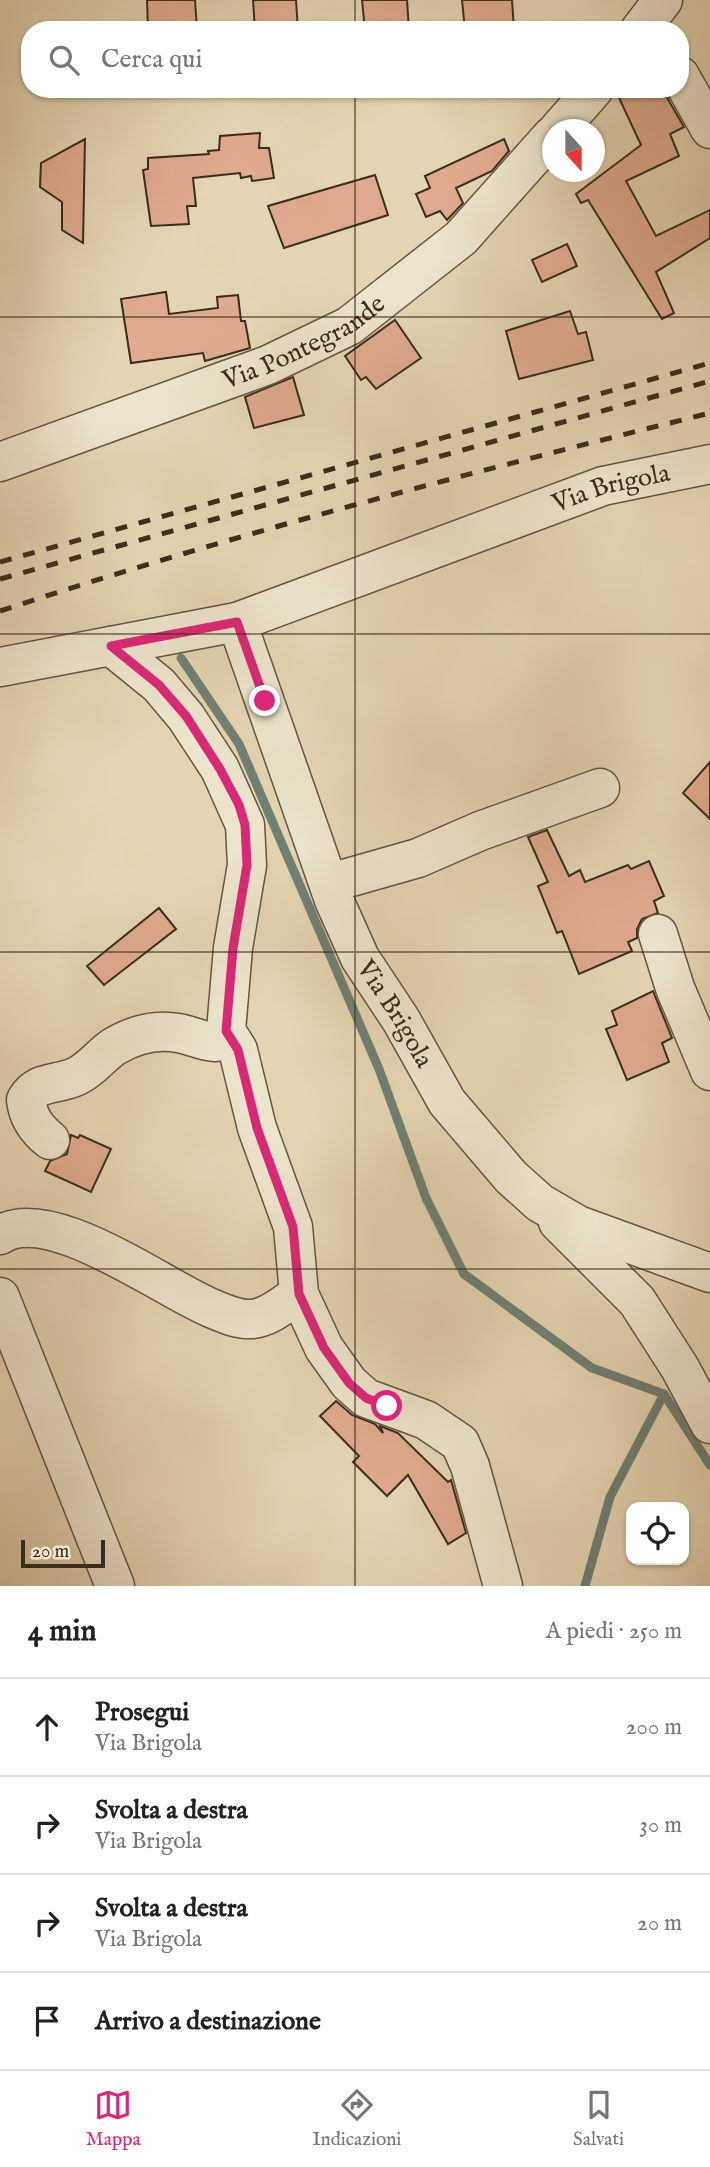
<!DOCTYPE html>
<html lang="it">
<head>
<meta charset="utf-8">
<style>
	:root { --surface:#fff; --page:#f2f2f2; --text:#222; --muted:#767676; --line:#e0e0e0; --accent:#db2777 }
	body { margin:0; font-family:"IM FELL English",serif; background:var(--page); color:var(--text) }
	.controls { position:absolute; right:21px; bottom:21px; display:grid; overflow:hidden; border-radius:14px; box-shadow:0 2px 5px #0004 }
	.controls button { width:63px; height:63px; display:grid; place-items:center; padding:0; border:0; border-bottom:2px solid var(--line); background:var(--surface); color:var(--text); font:35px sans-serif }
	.compass { position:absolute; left:542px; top:119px; width:63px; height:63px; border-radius:50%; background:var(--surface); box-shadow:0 2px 5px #0004; rotate:159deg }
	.scale { position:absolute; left:21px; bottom:18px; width:84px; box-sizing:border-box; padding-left:7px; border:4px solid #3a2d1d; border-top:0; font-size:19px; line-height:24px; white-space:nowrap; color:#3a2d1d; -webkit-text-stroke:5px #ede4cd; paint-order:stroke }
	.stop { position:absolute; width:21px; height:21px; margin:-16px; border:5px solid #db2777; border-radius:50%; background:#fff }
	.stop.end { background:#db2777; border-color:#fff; box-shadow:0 2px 7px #0008 }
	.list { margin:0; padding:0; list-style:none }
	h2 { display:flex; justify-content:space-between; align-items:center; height:91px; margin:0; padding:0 28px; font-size:30px }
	h2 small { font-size:23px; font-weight:400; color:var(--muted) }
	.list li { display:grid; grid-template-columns:46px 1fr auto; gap:21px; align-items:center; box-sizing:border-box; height:98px; padding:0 28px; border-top:2px solid var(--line) }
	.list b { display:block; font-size:26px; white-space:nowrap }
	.list p { margin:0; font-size:23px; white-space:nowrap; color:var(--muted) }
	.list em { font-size:23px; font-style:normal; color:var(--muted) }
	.icon { flex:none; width:38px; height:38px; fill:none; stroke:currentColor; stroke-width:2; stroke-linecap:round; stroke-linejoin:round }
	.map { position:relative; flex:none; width:710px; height:1586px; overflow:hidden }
	.search { position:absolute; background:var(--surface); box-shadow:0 2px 5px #0004; left:21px; right:21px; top:21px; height:77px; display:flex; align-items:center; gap:18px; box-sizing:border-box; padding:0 24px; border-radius:28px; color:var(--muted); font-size:26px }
	.sheet { height:483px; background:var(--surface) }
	nav { display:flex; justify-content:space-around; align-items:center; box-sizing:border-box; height:98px; border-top:2px solid var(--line); background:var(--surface); font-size:19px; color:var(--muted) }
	nav a { display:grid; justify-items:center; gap:4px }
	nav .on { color:var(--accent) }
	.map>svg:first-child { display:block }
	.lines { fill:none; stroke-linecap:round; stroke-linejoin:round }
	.stream { stroke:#718074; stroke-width:9 }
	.building { fill:#dfaa8d; stroke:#3a2d1d; stroke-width:2 }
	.minor-casing { stroke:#645742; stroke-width:41 }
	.minor { stroke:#ede4cd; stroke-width:38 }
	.rail { stroke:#3a2d1d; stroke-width:5; stroke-dasharray:12 12; stroke-linecap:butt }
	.route { stroke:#db2777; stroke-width:9 }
	.grid { fill:none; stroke:#3a2d1d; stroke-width:2; stroke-opacity:0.55 }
	.labels { text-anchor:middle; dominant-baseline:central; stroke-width:5; stroke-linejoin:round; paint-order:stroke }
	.street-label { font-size:26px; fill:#3a2d1d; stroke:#ede4cd }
</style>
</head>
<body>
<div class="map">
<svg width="710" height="1586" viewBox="0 0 710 1586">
	<rect width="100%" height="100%" fill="#e4d5b2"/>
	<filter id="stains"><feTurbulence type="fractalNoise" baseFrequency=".00286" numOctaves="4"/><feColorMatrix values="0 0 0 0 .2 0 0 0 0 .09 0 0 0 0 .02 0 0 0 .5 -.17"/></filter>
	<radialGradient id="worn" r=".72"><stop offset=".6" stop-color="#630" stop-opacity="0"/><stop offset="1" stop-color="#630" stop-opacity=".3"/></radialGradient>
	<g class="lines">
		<!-- stream -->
		<g class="stream">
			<path d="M181 658 239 744 379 1069 426 1198 464 1274 592 1368 664 1394 710 1465"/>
			<path d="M585 1586 610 1497 664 1394"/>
		</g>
	</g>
	<!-- building -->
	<g class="building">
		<path d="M147 0H195L197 30H148Z"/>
		<path d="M253 0H296L298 30H255Z"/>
		<path d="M362 0H407L409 30H365Z"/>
		<path d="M462 0H512L514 30H465Z"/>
		<path d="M615 89H662L684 127 670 134 679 156 626 181 656 236 710 210V238L656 272 674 313 662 319 588 200 581 203 576 194 641 145Z"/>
		<path d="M260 133 259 148H269L274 178 252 181 251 176 241 178 240 173 193 178 196 206H187L189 224 151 226 143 170 148 169V158L209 154 208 151 219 150 220 136Z"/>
		<path d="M85 139 83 243 62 230V202L40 187 41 163Z"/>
		<path d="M504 139 509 151 492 171 456 188 463 203 447 220 440 211 426 217 416 194 430 188 425 176Z"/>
		<path d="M375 175 388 215 284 248 268 206Z"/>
		<path d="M567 244 577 266 542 282 532 260Z"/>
		<path d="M166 292 169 314 218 308 217 297 238 295 241 321H245L250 348 205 361 203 353 131 363 121 299Z"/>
		<path d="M570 311 578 334 586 332 593 360 519 379 506 331Z"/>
		<path d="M395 320 421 358 376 389 366 377 361 380 345 356Z"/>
		<path d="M293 377 304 415 254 428 245 397Z"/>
		<path d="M710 762V819L683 793Z"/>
		<path d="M547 830 569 876 580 870 585 882 628 865 631 869 649 861 664 896 654 901 658 913 642 919 637 929V938L628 942 632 951 579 974 562 931 557 933 538 886 548 882 528 837Z"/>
		<path d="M159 908 176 929 104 985 87 966Z"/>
		<path d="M653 991 672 1038 662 1043 669 1062 627 1080 606 1029 617 1025 612 1011Z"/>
		<path d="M71 1135 78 1138 80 1135 111 1149 91 1192 45 1171 50 1161 67 1154Z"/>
		<path d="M336 1401 352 1415 375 1424 383 1433 380 1426 398 1433 448 1482 451 1480 466 1533 448 1544 408 1475 387 1496 353 1462 359 1456 320 1416Z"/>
	</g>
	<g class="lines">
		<!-- minor casing -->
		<g class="minor-casing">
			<g id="minor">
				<path d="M640 30 663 0"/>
				<path d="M680 76 710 129"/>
				<path d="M558 130 594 89"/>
				<path id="s1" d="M0 462 268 365 349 326 461 238 552 136"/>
				<path id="s2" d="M237 622 334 900 360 958 401 1020 447 1102 511 1177 540 1203 578 1225 710 1273"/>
				<path d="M111 646 159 685 186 717 220 769 245 825 247 865 233 948 226 1031 238 1050 257 1128 293 1227 299 1294 324 1348 349 1383 366 1398 426 1420 460 1443 470 1466 503 1586"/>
				<path id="s3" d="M0 667 237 622 603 486 710 464"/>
				<path d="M330 883 418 858 480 831 600 788"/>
				<path d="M658 934 675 988 710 1071"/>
				<path d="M50 1140C36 1129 28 1117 26 1100 38 1079 57 1086 77 1076 92 1069 102 1054 115 1046 134 1035 156 1029 178 1033 191 1035 201 1041 215 1042L226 1031"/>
				<path d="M558 1222 637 1301 680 1368 710 1424"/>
				<path d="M0 1235C49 1203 161 1287 211 1308 223 1313 237 1320 252 1319 269 1318 285 1303 299 1294"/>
				<path d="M0 1297 115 1586"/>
			</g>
		</g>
		<!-- minor -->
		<use href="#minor" class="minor"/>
		<!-- rail -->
		<g class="rail">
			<path d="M0 562 710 363"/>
			<path d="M0 579 710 381"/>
			<path d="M0 611C234 534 472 472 710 413"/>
		</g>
	</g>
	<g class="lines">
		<!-- route -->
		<path class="route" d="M265 701 237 622 111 646 159 685 186 716 220 769 239 805 245 825 247 865 233 948 226 1031 238 1050 257 1128 293 1227 299 1294 324 1348 349 1383 366 1398 387 1406"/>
	</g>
	<!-- grid -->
	<path class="grid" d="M355 0V30M355 89V1586M0 317H710M0 634H710M0 952H710M0 1269H710"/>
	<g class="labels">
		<!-- street labels -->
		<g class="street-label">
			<text stroke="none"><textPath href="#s1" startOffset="327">Via Pontegrande</textPath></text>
			<text stroke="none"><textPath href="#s3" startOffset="639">Via Brigola</textPath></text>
			<text stroke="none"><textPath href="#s2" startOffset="424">Via Brigola</textPath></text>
		</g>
	</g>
	<rect width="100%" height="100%" filter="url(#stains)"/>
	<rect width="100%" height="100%" fill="url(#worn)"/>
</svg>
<div class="controls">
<button><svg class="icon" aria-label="locate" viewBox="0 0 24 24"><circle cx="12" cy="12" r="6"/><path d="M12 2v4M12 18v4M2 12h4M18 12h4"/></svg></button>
</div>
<svg class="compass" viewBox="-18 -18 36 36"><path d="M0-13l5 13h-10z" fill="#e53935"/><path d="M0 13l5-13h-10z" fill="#767676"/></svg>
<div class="scale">20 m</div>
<div class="stop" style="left:387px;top:1406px"></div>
<div class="stop end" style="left:265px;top:701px"></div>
<div class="search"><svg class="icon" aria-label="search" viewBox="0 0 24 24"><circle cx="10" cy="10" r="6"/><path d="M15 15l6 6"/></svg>Cerca qui</div>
</div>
<section class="sheet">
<h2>4 min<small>A piedi · 250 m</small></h2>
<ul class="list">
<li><svg class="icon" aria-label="ahead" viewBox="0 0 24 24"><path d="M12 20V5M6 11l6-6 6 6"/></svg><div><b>Prosegui</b><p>Via Brigola</p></div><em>200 m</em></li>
<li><svg class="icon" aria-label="right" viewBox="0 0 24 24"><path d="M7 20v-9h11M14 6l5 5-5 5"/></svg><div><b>Svolta a destra</b><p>Via Brigola</p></div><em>30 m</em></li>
<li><svg class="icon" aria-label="right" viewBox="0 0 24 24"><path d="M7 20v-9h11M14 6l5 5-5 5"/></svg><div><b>Svolta a destra</b><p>Via Brigola</p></div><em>20 m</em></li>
<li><svg class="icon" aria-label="arrive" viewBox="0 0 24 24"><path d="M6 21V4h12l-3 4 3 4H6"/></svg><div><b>Arrivo a destinazione</b></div></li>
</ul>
</section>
<nav>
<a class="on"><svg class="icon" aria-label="map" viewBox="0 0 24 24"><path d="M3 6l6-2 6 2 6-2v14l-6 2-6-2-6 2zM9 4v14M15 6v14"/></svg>Mappa</a>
<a><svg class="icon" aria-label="directions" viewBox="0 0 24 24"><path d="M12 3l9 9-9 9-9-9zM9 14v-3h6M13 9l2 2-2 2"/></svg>Indicazioni</a>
<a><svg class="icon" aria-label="saved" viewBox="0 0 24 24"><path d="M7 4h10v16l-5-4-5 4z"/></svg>Salvati</a>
</nav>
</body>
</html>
